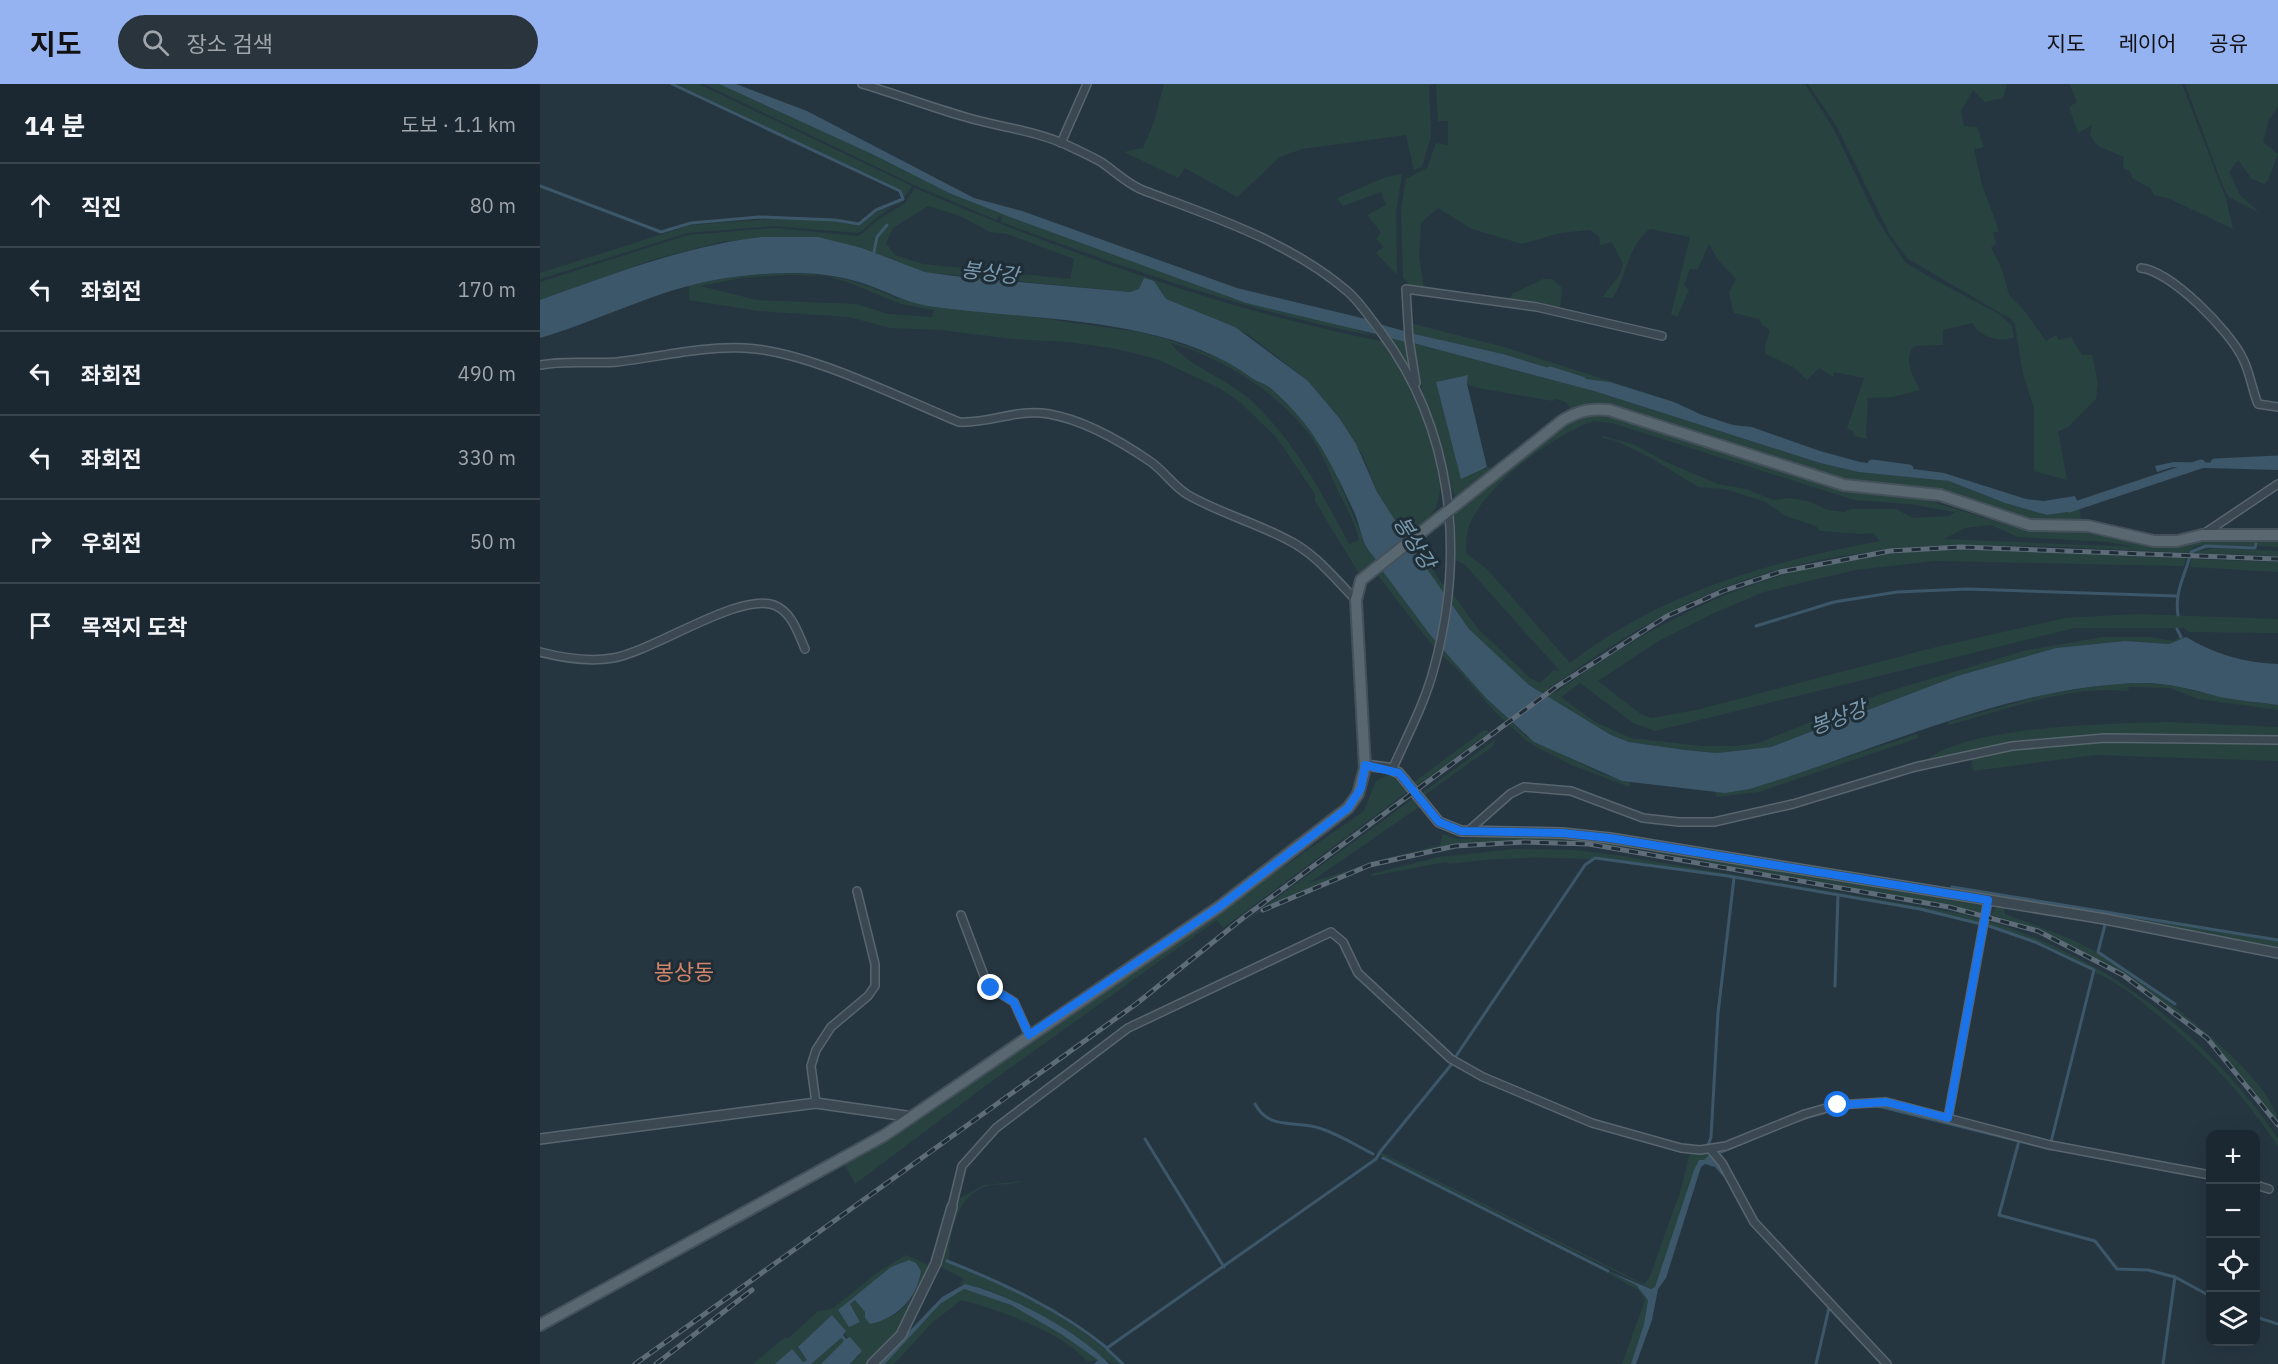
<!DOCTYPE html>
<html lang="ko">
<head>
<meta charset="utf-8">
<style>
	:root { --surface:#1c2831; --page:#29343d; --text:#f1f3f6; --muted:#a0a6ab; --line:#3a444d; --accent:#95b2f1 }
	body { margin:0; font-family:"IBM Plex Sans","Noto Sans KR",sans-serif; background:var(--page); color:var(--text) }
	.controls { position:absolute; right:18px; bottom:18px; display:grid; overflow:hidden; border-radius:12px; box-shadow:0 6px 24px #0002 }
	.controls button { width:54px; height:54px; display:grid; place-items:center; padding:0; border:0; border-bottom:2px solid var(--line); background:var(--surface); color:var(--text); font:30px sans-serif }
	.stop { position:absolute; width:18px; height:18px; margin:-14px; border:4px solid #1a73e8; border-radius:50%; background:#fff }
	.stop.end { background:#1a73e8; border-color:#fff; box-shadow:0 2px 6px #0008 }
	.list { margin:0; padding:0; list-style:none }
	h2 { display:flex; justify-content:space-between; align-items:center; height:78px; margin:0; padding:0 24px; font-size:26px }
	h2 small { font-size:20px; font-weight:400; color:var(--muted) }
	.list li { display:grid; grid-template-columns:39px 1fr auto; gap:18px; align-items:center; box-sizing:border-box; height:84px; padding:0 24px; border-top:2px solid var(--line) }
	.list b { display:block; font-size:22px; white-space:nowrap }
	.list em { font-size:20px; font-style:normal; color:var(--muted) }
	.icon { flex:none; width:33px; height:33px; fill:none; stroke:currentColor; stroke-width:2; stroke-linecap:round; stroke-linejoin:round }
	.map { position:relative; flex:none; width:1738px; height:1280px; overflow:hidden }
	header { display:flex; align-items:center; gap:36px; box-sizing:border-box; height:84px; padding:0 30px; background:var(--accent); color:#111 }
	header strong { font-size:28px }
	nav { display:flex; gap:33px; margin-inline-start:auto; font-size:21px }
	.search { width:420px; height:54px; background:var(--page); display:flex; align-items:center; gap:15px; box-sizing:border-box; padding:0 21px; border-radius:33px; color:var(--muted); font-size:22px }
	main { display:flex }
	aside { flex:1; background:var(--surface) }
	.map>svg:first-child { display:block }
	.green { fill:#284240; fill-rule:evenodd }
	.water { fill:#3c5769 }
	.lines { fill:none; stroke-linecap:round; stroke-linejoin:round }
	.stream { stroke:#3c5769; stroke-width:3 }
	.canal { stroke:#3c5769; stroke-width:9 }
	.minor-casing { stroke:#58656e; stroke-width:10 }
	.tertiary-casing { stroke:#58656e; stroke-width:12 }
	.primary-casing { stroke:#44515a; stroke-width:14 }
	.minor { stroke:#3b4851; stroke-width:7 }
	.tertiary { stroke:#3b4851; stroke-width:9 }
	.primary { stroke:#596771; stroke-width:10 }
	.rail-casing { stroke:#5d6c78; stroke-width:5 }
	.rail { stroke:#1f2d36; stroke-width:3; stroke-dasharray:9; stroke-linecap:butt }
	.route { stroke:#1a73e8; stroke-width:8 }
	.labels { text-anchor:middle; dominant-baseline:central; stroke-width:6; stroke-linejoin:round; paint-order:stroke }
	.water-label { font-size:21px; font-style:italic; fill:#7898ad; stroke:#1f2d36 }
	.quarter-label { font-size:22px; fill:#d48569; stroke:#1f2d36 }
</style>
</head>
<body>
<header>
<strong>지도</strong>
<div class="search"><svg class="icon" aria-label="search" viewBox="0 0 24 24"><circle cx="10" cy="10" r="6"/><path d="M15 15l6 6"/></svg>장소 검색</div>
<nav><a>지도</a><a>레이어</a><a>공유</a></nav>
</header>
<main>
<aside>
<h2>14 분<small>도보 · 1.1 km</small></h2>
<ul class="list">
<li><svg class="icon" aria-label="ahead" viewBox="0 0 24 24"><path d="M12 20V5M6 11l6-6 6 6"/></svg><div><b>직진</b></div><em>80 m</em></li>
<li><svg class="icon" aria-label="left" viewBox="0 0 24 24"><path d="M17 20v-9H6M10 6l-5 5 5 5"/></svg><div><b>좌회전</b></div><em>170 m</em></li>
<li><svg class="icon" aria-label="left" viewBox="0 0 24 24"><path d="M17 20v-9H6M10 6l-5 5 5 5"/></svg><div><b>좌회전</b></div><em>490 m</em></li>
<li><svg class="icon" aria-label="left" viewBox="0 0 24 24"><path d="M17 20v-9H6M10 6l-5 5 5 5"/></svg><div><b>좌회전</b></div><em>330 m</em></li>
<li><svg class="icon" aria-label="right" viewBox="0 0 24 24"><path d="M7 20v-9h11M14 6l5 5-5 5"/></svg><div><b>우회전</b></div><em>50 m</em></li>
<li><svg class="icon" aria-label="arrive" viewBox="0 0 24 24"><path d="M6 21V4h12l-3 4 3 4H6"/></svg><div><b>목적지 도착</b></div></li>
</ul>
</aside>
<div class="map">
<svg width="1738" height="1280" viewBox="0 0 1738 1280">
	<rect width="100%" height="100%" fill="#263641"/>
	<!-- green -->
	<g class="green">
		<path d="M136 0H159L372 102C361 122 352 121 337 134 330 139 326 145 318 149L234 142 148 149 0 195V189L151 141 245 134 295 137 319 142 337 128 359 120 364 115 361 106Z"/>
		<path d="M164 0H179L334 71 409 109 706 219 802 241 839 253C709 228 585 184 461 138L462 133 459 132 456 136 374 101Z"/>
		<path d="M624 0H1265L1293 44 1338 137 1365 178 1393 195 1461 231 1472 242 1474 253C1460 260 1439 252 1432 239L1403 246V261L1374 262C1363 275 1373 293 1380 306L1353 313 1327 314C1329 328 1324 345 1327 355L1314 352 1313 347 1307 344 1324 294 1294 288 1293 293 1279 284 1267 296 1253 283 1226 270 1225 263 1230 246 1222 241 1219 235 1194 229 1189 209 1196 195 1178 176 1169 160 1158 185H1150L1144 201 1149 206 1137 233 1131 230 1150 153 1110 145C1089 159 1086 193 1073 214L1062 213 1079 192 1083 180 1072 158 1060 161 1059 153 1050 146 1020 149 982 160 932 145 898 124 881 139 879 173 884 205 871 203 863 193 861 125 866 95 887 84 896 59 908 61V37H898L896 0 889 1 891 52 882 83 874 86 866 51 762 65 740 73 697 113 645 84 638 94 584 68 603 64 614 38Z"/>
		<path d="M1268 0H1467L1463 14 1445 18 1433 6 1421 27 1424 42 1437 43 1444 63 1434 65 1442 101 1459 147 1453 149 1456 160 1451 163 1462 185 1469 211 1483 225 1506 257 1516 251 1519 256 1531 253 1542 271H1552L1558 299 1556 315 1527 344 1518 347 1527 396 1494 387V324L1483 290 1475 241 1471 235 1368 175 1350 151 1297 43Z"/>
		<path d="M1530 0H1642L1686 115 1693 145 1630 115 1614 111 1610 104 1592 94 1591 88 1583 84 1584 73 1558 62 1550 51 1552 41 1538 49 1529 23 1537 18Z"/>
		<path d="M1645 0H1738V23L1729 35 1723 58 1738 70 1728 96 1724 100 1712 95 1698 76 1689 88 1700 111 1720 129 1689 113 1684 105Z"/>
		<path d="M862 90 856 128 857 191 836 169 844 163 836 155 841 148 827 131 846 121 841 108 803 122 797 114 846 93Z"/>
		<path d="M375 104C526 169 683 226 845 258 865 296 910 373 898 417 895 431 877 448 867 455L837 408 823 372 800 335 768 297 709 251 626 215 614 197 604 195 599 205 590 208 385 188 322 164 185 157 115 175 0 216V198L148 151 234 144 319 152 339 135 364 120ZM388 122 420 132 450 148 467 150 534 175 530 195 383 180 355 171 346 159 353 144Z"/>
		<path d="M242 189C291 190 312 194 356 214L599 248 627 255 684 276 729 303 753 325 787 369 823 455 837 478 820 491 775 417V410L737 354 700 318 679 304 617 275 577 265 529 258 473 255 401 246 350 244 309 233 218 227 149 216V201L192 193ZM246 191 287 192 310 199 361 220 394 226 392 233 348 230 317 220 217 216 160 202 202 194ZM630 259C685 273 756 319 782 371 788 382 791 394 797 405 805 422 815 437 819 456L809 460C780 406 754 355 708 314 684 293 650 283 630 259Z"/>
		<path d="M1003 195H1012L1022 204 1020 225 969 216 972 210Z"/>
		<path d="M870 239 964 263 1110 310 1070 298 1022 292 1012 285 963 270 870 249Z"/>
		<path d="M846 253 865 258 870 281 868 283Z"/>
		<path d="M873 259 1054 307 1280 379 1318 388 1409 397 1465 419 1507 431 1528 428 1539 421 1541 435 1537 439 1493 437 1407 408 1315 401 1052 321 1034 326 916 414 910 402 883 309ZM928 291 927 300 938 304 1013 317 1016 315 1026 318 1031 325 951 384 947 383 945 386 897 298Z"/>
		<path d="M1049 331 1072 334 1302 406 1387 416 1483 446 1545 449 1603 460 1664 455 1738 456V463L1718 462 1716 458 1714 462 1663 461 1655 462 1647 469C1480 462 1326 444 1168 510 1127 527 1090 550 1053 574 1038 583 1024 596 1008 604L1015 609C1126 529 1234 477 1373 468 1464 463 1556 472 1646 474L1644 482 1394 477 1315 486 1224 508 1174 529 1117 558 1058 597 1102 631 1112 634 1156 626 1392 564 1525 534 1596 530 1738 535V549L1649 548 1643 544H1535L1115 647 1093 639 1040 599 1021 613 1055 638 1091 654 1161 662H1195L1218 659 1343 609 1487 566 1563 553H1609L1634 557 1639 553H1646L1629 560 1585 557 1516 564 1417 592 1231 663 1177 669 1145 666 1089 658 1071 651 989 601 929 545 871 462 875 458 902 500H906L938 545 990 594 1000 599 1014 586 1020 587 924 480 915 476 914 430 1029 337ZM1054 337 1072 339 1314 416 1370 420 1415 428 1409 432 1373 434 1356 425H1311L1304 428 1288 426 1268 417 1249 414 1233 416 1206 405 1178 400 1122 376 1093 360 1063 352 1062 354 1076 357 1111 374 1158 403 1185 405 1225 418 1246 432 1276 442 1280 447 1324 450 1333 449 1340 457C1228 478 1122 508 1030 579L948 486 926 469C926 460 926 451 929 442 944 402 1014 350 1054 337ZM1451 441 1478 453 1568 458 1595 463 1404 455 1425 444Z"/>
		<path d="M1676 464 1738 467V472L1651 469Z"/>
		<path d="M1651 475 1738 478V488L1650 483Z"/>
		<path d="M841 485 891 552 946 614 987 653 1062 690 1091 699 1089 703 1029 680 988 658 955 628 917 585 895 565 836 489Z"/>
		<path d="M1603 599 1629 601 1697 616 1738 621V626L1658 615 1630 604 1589 603 1588 607C1528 601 1466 626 1408 641V638L1503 611 1570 600Z"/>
		<path d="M1627 638 1738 643V654C1618 650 1499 645 1383 679 1422 641 1571 640 1627 638Z"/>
		<path d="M944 646 950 648 877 702 873 699Z"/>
		<path d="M1377 650 1378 654 1219 708 1177 713 1174 708 1210 705Z"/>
		<path d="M956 655 953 662 883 712 882 709Z"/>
		<path d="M1568 656 1738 658V677L1555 671 1433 687 1431 673 1478 664Z"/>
		<path d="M847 691 853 692 867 708 683 844 677 836 456 994 315 1100 305 1081 378 1037 824 727 836 697Z"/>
		<path d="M874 714 879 723 769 799 847 774 900 761 903 750 917 755 994 753 1044 755 1442 821 1444 830C1367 812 1289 799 1211 786 1155 776 1097 762 1041 759 925 753 804 777 705 837Z"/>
		<path d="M974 765 1035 766 1083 772 1418 829 1443 836 1442 839C1383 823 1322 815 1262 805 1143 784 1030 763 909 780L906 778 832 792 831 790 899 773Z"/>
		<path d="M1408 803 1738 857V864L1667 850 1408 807Z"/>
		<path d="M1456 823H1464L1465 830C1495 842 1530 852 1558 869 1598 893 1738 994 1738 1040 1667 941 1569 865 1451 831Z"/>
		<path d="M1449 837C1569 875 1667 951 1738 1054V1063C1703 1008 1659 964 1608 923 1592 910 1574 896 1554 888V886L1516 866 1447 840Z"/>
		<path d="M840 1068 1104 1200 1109 1195 1141 1105 1150 1068 1172 1069 1176 1072 1208 1132 1175 1073 1154 1086 1115 1203 1111 1205 840 1071Z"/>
		<path d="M484 1097C474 1101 462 1100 451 1101 418 1107 409 1147 409 1176L406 1177C468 1203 533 1232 581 1280 564 1280 553 1264 539 1254 518 1240 443 1196 420 1201L424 1195 399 1182 418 1115 444 1101Z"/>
		<path d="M366 1171 388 1181 387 1186 358 1247 328 1280H310L320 1271 292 1232 258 1264 267 1276 264 1279 250 1267 235 1280H213L244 1254H249L278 1227 292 1225 338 1188ZM369 1176 379 1183C381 1204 367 1228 346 1234L325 1228 315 1216 310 1220 320 1237 318 1240 302 1233 298 1226 351 1184Z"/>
		<path d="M1068 1187 1096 1201 1108 1216 1104 1240 1091 1280H1082L1105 1216 1098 1206 1066 1188Z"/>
		<path d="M424 1205 471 1221 521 1250 559 1276 548 1278C524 1249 455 1224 421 1216L393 1238 354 1280H345L400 1220Z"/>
		<path d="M301 1253 304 1256 302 1259 281 1280H266Z"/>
	</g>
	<!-- water -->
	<g class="water">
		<path d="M179 0H196L267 27 434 114 482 127 697 204 826 235 836 250 706 219 470 133 409 109 334 71Z"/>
		<path d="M222 153H278L322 164 385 188 414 192 590 208 599 205 604 194 614 197 626 215 695 243 768 297 800 335 816 360 837 408 867 455 837 478C834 472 829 468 826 462 821 452 819 440 815 430 791 378 773 340 729 303 724 299 717 298 712 294 626 231 490 237 388 222 363 218 343 205 319 198 278 186 236 188 194 193 125 201 65 235 0 254V216C73 190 144 162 222 153Z"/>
		<path d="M839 240 864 247 865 258 846 253Z"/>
		<path d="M870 249 963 270 1012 285 1023 292 1070 298 1134 318 1162 331 1193 341 1212 343 1280 367 1320 378 1404 389 1486 415 1504 417 1535 412 1539 421 1528 428 1507 431 1465 419 1409 397 1318 388 1280 379 1054 307 873 259Z"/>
		<path d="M928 291 927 300 947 383 921 395 896 298Z"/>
		<path d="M1738 374V386L1633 383 1617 388 1615 382 1634 378 1705 379Z"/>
		<path d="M871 462 929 545 989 601 1071 651 1089 658 1145 666 1177 669 1231 663 1417 592 1516 564 1585 557 1629 560 1646 553C1674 570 1705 579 1738 580V621C1719 618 1699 617 1680 613 1655 606 1629 599 1604 599 1473 600 1334 668 1210 705L1185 709 1082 697 994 658 946 614 891 552 841 485Z"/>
		<path d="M1171 1069 1190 1100 1175 1083 1165 1080 1161 1083 1126 1194 1118 1205 1112 1236 1096 1280H1091L1104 1240 1108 1216 1096 1201 1068 1187 1111 1205 1115 1203 1154 1086 1159 1076H1164Z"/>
		<path d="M369 1176 376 1179 381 1187C377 1215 357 1234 330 1240L325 1234V1228L315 1216 310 1220 320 1238 309 1243 298 1226 351 1183Z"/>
		<path d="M425 1200C469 1210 538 1247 569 1280H554L558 1276 521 1250 471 1221 424 1205 400 1220 345 1280H338L402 1213Z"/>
		<path d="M292 1231 306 1247 303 1251 306 1255 310 1253 322 1267 310 1280H281L302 1259 304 1256 301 1254 271 1280H235L252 1265 263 1278 267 1276 258 1263Z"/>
	</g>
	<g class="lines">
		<!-- stream -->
		<g class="stream">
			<path d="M0 102 121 148 151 139 219 133 295 136 319 140 336 126 363 115 360 107 132 0"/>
			<path d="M334 168 337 153 347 141"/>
			<path d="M1638 531C1634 507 1646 490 1651 468L1666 462 1715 464 1716 460"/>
			<path d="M1216 542 1294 518 1357 508 1427 505 1636 512"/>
			<path d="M1637 545 1641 553"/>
			<path d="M1412 803 1738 856"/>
			<path d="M1565 841 1558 868 1635 920"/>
			<path d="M1449 842 1495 858 1554 886 1511 1058"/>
			<path d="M1295 902 1298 811"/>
			<path d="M916 972 1045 781 1055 774 1188 792 1380 825 1441 840"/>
			<path d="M715 1020C730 1048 757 1035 782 1045 800 1051 817 1062 833 1070"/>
			<path d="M1334 1021 1479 1057 1459 1131 1555 1157 1577 1185 1608 1186 1635 1193 1670 1212"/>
			<path d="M605 1055 684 1183"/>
			<path d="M1479 1057 1510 1065"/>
			<path d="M1168 1062 1171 1053 1178 929 1194 794"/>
			<path d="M1181 1068 1255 1037 1304 1023"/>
			<path d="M843 1074 1068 1187"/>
			<path d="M1192 1105 1209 1136"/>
			<path d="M1217 1146 1342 1280"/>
			<path d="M407 1177C463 1199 521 1226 567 1264L836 1075 840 1068 911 981"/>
			<path d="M1716 1233 1738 1240"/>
			<path d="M567 1265 583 1280"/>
			<path d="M1276 1280 1289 1224"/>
			<path d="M1623 1280 1635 1193"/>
		</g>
		<!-- canal -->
		<g class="canal">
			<path d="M1010 287 1042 297"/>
			<path d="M1675 379 1738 376"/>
			<path d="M1332 380 1369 385"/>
			<path d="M1529 424 1661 380"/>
		</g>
		<!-- minor casing -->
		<g class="minor-casing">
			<g id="minor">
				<path d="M322 0C356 10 388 22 422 32 457 43 495 46 529 62 539 67 551 72 561 78 576 88 588 101 605 107 674 133 750 158 807 207 820 218 830 234 841 248 913 345 926 468 894 584 885 619 867 652 852 686"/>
				<path d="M521 59 547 0"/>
				<path d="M1601 184C1631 187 1690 247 1703 275 1710 289 1712 305 1718 320L1738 323"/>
				<path d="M0 281C25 276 52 280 77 278 120 273 161 262 204 264 266 266 360 314 419 338 450 340 477 324 509 330 544 336 582 358 611 378 625 388 633 402 648 411 680 429 716 439 748 456 775 469 795 495 816 516"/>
				<path d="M876 299 869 256 866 205 997 223 1122 252"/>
				<path d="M1662 451 1738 400"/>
				<path d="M0 568C23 574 50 578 73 574 114 567 199 508 234 521 252 528 258 549 265 565"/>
				<path d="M927 748 970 710 984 703 1031 707 1103 734 1139 738H1174L1253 720 1375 683 1472 662 1565 654 1738 656"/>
				<path d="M421 831 446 897 451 904 474 918 489 951"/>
				<path d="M276 1019 271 982 276 966 291 943 328 912 335 902V880L317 807"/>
				<path d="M1408 1034 1448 816"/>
				<path d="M1171 1066 1182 1079 1214 1138 1347 1280"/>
				<path d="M1716 1101 1729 1105"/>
				<path d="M412 1123 422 1082 456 1044 588 944 791 848 803 858 818 889 911 975 943 993 1052 1039 1141 1064 1160 1066 1186 1062 1265 1030 1297 1021 1346 1018 1510 1061 1670 1091"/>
			</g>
		</g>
		<!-- tertiary casing -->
		<g class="tertiary-casing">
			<g id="tertiary">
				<path d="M825 681 848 684 859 689 899 738 921 747 1022 749 1070 754 1565 835 1738 869"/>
				<path d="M0 1055 276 1019 373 1033"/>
				<path d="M332 1280 361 1251 396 1179 412 1123"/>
			</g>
		</g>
		<!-- primary casing -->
		<g class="primary-casing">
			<path id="primary" d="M0 1241 345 1051 679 823 808 724 818 710 825 684 816 516 821 496 1023 336C1039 327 1051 324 1069 326L1304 401 1400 411 1490 441 1548 442 1614 457H1637L1662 451H1738"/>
		</g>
		<!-- minor -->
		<use href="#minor" class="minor"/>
		<!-- tertiary -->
		<use href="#tertiary" class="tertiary"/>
		<!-- primary -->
		<use href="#primary" class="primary"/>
		<!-- rail casing -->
		<g class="rail-casing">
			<g id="rail">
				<path d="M723 826 830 781 915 762 984 758 1049 760 1409 823 1498 847 1583 891 1667 954 1738 1041"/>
				<path d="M95 1280 596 920 703 834 1016 603 1127 532 1183 507 1240 488 1350 467 1421 463 1738 475"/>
				<path d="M116 1280 212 1206"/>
			</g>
		</g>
		<!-- rail -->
		<use href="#rail" class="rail"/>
	</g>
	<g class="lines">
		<!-- route -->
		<path class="route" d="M451 904 474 918 489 951 679 823 808 724 821 704 825 681 859 689 899 738 921 747 1022 749 1070 754 1448 816 1408 1034 1346 1018 1298 1021"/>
	</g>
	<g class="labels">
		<!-- water labels -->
		<g class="water-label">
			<text transform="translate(450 188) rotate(7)">봉상강</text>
			<text transform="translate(875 458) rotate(58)">봉상강</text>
			<text transform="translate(1298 633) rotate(-21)">봉상강</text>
		</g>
		<!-- quarter labels -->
		<g class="quarter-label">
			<text x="144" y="887">봉상동</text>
		</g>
	</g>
</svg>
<div class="controls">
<button>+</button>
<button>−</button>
<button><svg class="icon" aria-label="locate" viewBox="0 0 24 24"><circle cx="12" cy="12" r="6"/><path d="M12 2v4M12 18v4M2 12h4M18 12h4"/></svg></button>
<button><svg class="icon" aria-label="layers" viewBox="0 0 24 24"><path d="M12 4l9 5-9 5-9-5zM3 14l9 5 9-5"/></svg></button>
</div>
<div class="stop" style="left:1298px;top:1021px"></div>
<div class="stop end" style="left:451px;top:904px"></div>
</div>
</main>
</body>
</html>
